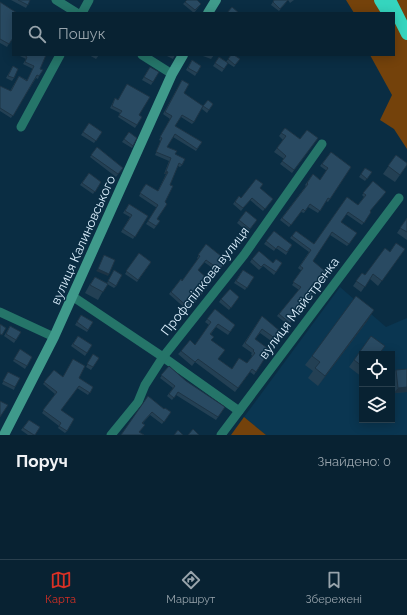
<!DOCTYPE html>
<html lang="uk">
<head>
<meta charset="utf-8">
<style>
	:root { --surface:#082232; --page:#112a3a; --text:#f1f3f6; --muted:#98a4ac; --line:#293f4d; --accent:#d93025 }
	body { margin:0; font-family:Raleway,sans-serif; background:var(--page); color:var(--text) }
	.controls { position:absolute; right:12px; bottom:12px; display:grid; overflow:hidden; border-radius:0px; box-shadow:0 2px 10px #0003 }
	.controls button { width:36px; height:36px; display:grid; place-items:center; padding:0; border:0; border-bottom:1px solid var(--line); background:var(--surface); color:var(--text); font:20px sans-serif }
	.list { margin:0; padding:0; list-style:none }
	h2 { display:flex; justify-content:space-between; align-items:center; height:52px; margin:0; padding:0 16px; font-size:17px }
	h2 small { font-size:13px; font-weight:400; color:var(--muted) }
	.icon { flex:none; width:22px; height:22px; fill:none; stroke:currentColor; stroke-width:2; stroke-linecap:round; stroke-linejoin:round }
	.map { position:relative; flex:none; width:407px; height:435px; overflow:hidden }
	.search { position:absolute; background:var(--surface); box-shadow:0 2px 10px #0003; left:12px; right:12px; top:12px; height:44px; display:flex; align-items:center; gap:10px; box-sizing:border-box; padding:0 14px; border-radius:0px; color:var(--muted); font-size:15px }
	.sheet { height:124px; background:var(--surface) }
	nav { display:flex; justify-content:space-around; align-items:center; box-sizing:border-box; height:56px; border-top:1px solid var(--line); background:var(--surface); font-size:11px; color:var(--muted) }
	nav a { display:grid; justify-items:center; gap:2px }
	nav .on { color:var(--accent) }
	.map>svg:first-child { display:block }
	.built { fill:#0a3651; fill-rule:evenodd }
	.green { fill:#74420b }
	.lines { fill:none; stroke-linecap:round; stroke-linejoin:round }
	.street { stroke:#257569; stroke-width:9 }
	.secondary { stroke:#3f9a8b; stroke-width:10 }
	.highway { stroke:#35d5be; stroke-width:12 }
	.wall { fill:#234054 }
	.shaded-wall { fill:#1d3445 }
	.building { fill:#294a62; stroke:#1d3445 }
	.labels { text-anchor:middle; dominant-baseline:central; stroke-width:3; stroke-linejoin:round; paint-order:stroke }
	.street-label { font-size:13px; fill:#ddf0fe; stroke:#0a2d43 }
</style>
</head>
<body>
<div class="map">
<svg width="407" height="435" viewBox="0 0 407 435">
	<rect width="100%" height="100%" fill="#0a2d43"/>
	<!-- built -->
	<path class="built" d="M340 287 386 327 407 318V435H266L244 417ZM362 354H392V420H362Z"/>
	<!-- green -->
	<g class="green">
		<path d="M346 0H407V149L394 129 380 120 392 95 370 55H394V13H354Z"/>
		<path d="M244 417 266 435H231Z"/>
	</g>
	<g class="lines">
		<!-- street -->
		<g class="street">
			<path d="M56 0 77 13"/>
			<path d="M82 13 89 0"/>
			<path d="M142 55 172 74"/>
			<path d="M21 127 60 55"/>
			<path d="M72 296 163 357 239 411"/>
			<path d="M0 312 54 337"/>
			<path d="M111 435 138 402 145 385 163 357 244 255 322 144"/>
			<path d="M221 435 399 198"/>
		</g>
		<!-- secondary -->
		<g class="secondary">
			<path d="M208 13 216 0"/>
			<path d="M4 435 54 337 172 74 183 55"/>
		</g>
		<!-- highway -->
		<g class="highway">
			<path d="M380 0 388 13"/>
			<path d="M390 0 407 34"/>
		</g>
	</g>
	<!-- wall -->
	<g class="wall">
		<path d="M11 0H30L26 8Z"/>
		<path d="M187 0 201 4 194 13 183 4Z"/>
		<path d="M274 0H294L290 3 288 0 279 11 271 5Z"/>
		<path d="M0 2 13 13V39H12L7 47 0 43Z"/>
		<path d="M18 55H46L40 69 39 76 38 79 36 78 11 118 0 111V86L10 91 19 76 27 80 33 69 23 64 26 59Z"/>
		<path d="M89 55H99L96 59Z"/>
		<path d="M165 55H175L173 59Z"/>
		<path d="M204 55H214L211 59 203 56Z"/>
		<path d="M231 55 240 59 234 67 226 62Z"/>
		<path d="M219 57 228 63 222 72 213 66Z"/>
		<path d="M192 60 201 66 195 76 186 70Z"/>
		<path d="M13 66 14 78 12 81 6 78Z"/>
		<path d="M150 67 153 82 151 85 142 80Z"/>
		<path d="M182 80 184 93 194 122 192 124 181 117 175 126 202 142 196 151 173 137 167 147 175 154 182 165 180 167 178 166 170 185 157 219 160 221 154 229 146 224 157 208 139 196 144 186 158 191 166 174H164L169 161 155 155 161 141 159 140 170 119 163 114Z"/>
		<path d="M115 98 139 115 137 125 135 128 118 117 120 113 110 108Z"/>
		<path d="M213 104 207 113 202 109 203 106Z"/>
		<path d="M89 123 102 132 94 143 81 135Z"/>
		<path d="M285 128 300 139 318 138 292 173 280 164 284 159 274 152 283 140 279 136Z"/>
		<path d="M129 132 133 146 132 148 122 142Z"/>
		<path d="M97 147 123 168 116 177 90 157Z"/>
		<path d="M331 152 351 167 328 202 326 201 318 213 308 207 304 213 301 212 289 227 280 220 306 186 305 185 313 174 320 180 327 171 320 166Z"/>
		<path d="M396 155 407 165 395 182 383 174Z"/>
		<path d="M365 168 372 172 365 181 359 177Z"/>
		<path d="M89 173 101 182 93 194 80 185Z"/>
		<path d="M373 181 370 211 371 212 362 225 346 214 341 222 349 244 347 246 330 235 313 261 311 292 288 325 277 316 299 290 292 285 302 271 298 268 309 252 290 238 296 231 314 244 347 197 358 205 364 197 362 195Z"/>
		<path d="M260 188 273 199 263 211 250 200 241 211 233 204 239 196 241 198Z"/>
		<path d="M129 204 148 216 133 239 121 232 130 217 123 213Z"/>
		<path d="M246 211 257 220 248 232 237 223Z"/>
		<path d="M407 218V240L397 233Z"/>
		<path d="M274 231 292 245 286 255 276 248 274 251 264 244Z"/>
		<path d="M206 244 226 260 218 272 204 262 198 270 211 282 188 311 169 294 181 279 182 281 198 259 197 258Z"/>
		<path d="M405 249 378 286 370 279 361 292 353 286 362 273 365 275 390 252Z"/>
		<path d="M139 253 151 262 137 282 125 274Z"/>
		<path d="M252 259 273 263H282L274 275 263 266 259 270 250 262Z"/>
		<path d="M114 270 116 286 114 288 107 284 98 300 85 293 90 284 95 277 107 283Z"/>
		<path d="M243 270 254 277 245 290 234 283Z"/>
		<path d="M239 297 229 310 219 302 221 299Z"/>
		<path d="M215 309 235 325 228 335 216 327 211 334V340L218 359 232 369 247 363 252 356 251 354 252 353 242 346 262 316 281 332 274 343 260 333 255 339 270 350 254 375 250 372 235 392 195 362 192 366 178 354 181 351 195 345 209 325 205 322Z"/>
		<path d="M81 315 93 322 87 332 75 325Z"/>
		<path d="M368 320 318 386 308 378 313 371 305 365 312 356Z"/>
		<path d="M10 326 21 332 14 343 4 336Z"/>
		<path d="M78 336 92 345 85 356 71 346Z"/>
		<path d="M371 336 362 354V377L349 367Z"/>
		<path d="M20 349 32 357 25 369 13 361Z"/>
		<path d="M93 354 99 358 91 370 86 367Z"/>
		<path d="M73 359 79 378 93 387 88 395 77 388 61 410 67 431 65 433 58 428 59 426 42 413 55 394 43 384 54 370 63 377Z"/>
		<path d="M169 366 186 381 225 407 216 420 176 395 172 400 167 396 173 388 160 378Z"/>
		<path d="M396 370 407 392 394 393 393 375Z"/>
		<path d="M8 372 15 387 14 390 2 384Z"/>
		<path d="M148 396 164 409 171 412 162 424 150 415 143 423 140 432 121 435Z"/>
		<path d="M29 420 35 435H28L21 430Z"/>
	</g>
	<!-- shaded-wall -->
	<g class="shaded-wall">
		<path d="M166 171 168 172 166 174H164Z"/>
		<path d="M98 269 109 274 108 276 96 271Z"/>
		<path d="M374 310 368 320 318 386 325 376Z"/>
		<path d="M407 387V392L394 393 398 388Z"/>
	</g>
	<!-- building -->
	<g class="building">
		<path d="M18 0H30L28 5Z"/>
		<path d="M187 0H197L201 4 195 10 185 2Z"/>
		<path d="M274 0H288L280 9 273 2Z"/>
		<path d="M0 2 17 13H13V38L9 44 0 39Z"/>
		<path d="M232 7 239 13H227Z"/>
		<path d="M24 55H46L40 69 43 70 39 76 37 75 13 116 0 108V86L11 91 19 76 27 81 34 66 25 62 27 57Z"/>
		<path d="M231 55H234L240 59 235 65 228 59Z"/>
		<path d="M219 57 228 63 224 69 215 63Z"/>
		<path d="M192 60 201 66 197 73 188 68Z"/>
		<path d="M13 66 18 69 14 78 8 76Z"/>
		<path d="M150 67 159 72 153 82 144 77Z"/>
		<path d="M182 80 189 84 184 93 203 106 194 122 182 115 175 126 202 142 197 149 175 134 167 147 177 151 175 154 185 159 182 165 179 163 170 185 173 186 165 202 167 204 157 219 160 221 156 226 148 221 158 205 140 193 146 184 158 191 168 172 166 171 171 158 156 152 162 138 160 137 172 116 165 112Z"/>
		<path d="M127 84 150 97 139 115 142 117 137 125 119 115 122 111 112 106 115 98 118 100Z"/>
		<path d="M208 100 213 104 209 110 203 106Z"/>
		<path d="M89 123 102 132 96 141 83 132Z"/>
		<path d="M285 128 300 139 307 130 318 138 294 170 282 161 286 156 277 148 286 136 281 133Z"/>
		<path d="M129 132 137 138 133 146 124 139Z"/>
		<path d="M97 147 123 168 118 174 91 155Z"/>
		<path d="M331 152 351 167 330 199 328 198 320 211 310 204 305 211 303 209 291 225 282 218 308 184 307 183 313 174 320 180 328 168 322 164Z"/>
		<path d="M396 155 407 163V165L400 175 388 166Z"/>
		<path d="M365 168 372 172 367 179 361 174Z"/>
		<path d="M89 173 101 182 95 192 82 183Z"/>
		<path d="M256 179 263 184 260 188 273 199 265 209 252 198 243 208 235 202 239 196 241 198Z"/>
		<path d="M373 181 386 192 370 211 371 212 364 223 348 212 341 222 357 233 349 244 332 232 313 261 326 272 311 292 313 293 290 323 279 314 301 287 293 282 303 268 300 266 311 250 292 236 296 231 314 244 347 197 358 205 366 195 363 193Z"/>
		<path d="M129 204 148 216 135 237 123 229 132 215 125 211Z"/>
		<path d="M246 211 257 220 250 229 239 220Z"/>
		<path d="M407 218V232L400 228Z"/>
		<path d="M274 231 292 245 287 252 278 246 276 249 266 241Z"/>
		<path d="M396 243 405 249 382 281 373 274 365 287 356 281 362 273 365 275 385 248 390 252Z"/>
		<path d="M206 244 226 260 220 270 206 260 198 270 211 282 190 309 171 292 181 279 182 281 200 256 198 255Z"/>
		<path d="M259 251 273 263 276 259 282 263 276 272 264 264 261 267 252 259Z"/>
		<path d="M139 253 151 262 138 280 126 271Z"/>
		<path d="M104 255 115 260 109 274 98 269Z"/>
		<path d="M114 270 122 275 116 286 108 281Z"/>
		<path d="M243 270 254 277 247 288 236 281Z"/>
		<path d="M95 277 108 284 103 292 90 285Z"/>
		<path d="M230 289 239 297 231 308 221 299Z"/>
		<path d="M356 296 374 310 325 376 315 368 320 362 312 356Z"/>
		<path d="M215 309 235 325 230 332 218 324 210 334 214 337 211 340 225 350 218 359 232 369 239 358 247 363 255 353 253 351 254 350 245 343 262 316 281 332 276 339 262 329 255 339 270 350 256 372 252 369 238 388 198 359 195 362 181 351 190 340 195 345 211 322 207 319Z"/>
		<path d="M81 315 93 322 88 330 77 322Z"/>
		<path d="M0 324 6 328 2 335 0 334Z"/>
		<path d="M10 326 21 332 16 340 6 334Z"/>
		<path d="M78 336 92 345 87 353 73 344Z"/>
		<path d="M371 336 385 346 379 354H362V366L354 360Z"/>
		<path d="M20 349 32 357 27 366 14 359Z"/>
		<path d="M93 354 99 358 93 367 87 364Z"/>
		<path d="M73 359 85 366 79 378 93 387 90 393 79 386 61 410 74 419 67 431 59 426 61 423 43 410 57 392 44 382 54 370 63 377Z"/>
		<path d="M169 366 186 381 225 407 218 417 178 392 174 398 169 394 175 386 161 375Z"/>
		<path d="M407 369V387L398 388 396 370Z"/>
		<path d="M8 372 20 378 15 387 3 381Z"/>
		<path d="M148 396 164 409 165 408 171 412 164 422 152 412 142 423 145 425 139 432 144 435H121Z"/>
		<path d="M0 401 8 405 0 417Z"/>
		<path d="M29 420 40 427 35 435H34L23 428Z"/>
		<path d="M193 429 199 435H188Z"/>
		<path d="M178 430 183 435H174Z"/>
	</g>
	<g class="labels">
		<!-- street labels -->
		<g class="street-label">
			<text transform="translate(83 240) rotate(-66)">вулиця Калиновського</text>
			<text transform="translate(205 281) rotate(-52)">Профспілкова вулиця</text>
			<text transform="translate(299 308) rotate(-53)">вулиця Майстренка</text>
		</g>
	</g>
</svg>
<div class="controls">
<button><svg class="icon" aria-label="locate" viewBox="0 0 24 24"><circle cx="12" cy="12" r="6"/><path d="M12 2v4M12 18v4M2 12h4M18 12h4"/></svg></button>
<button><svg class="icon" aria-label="layers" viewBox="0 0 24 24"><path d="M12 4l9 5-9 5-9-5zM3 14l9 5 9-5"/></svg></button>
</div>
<div class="search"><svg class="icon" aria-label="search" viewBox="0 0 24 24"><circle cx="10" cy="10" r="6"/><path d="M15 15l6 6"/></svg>Пошук</div>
</div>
<section class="sheet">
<h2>Поруч<small>Знайдено: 0</small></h2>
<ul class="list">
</ul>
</section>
<nav>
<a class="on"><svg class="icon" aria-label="map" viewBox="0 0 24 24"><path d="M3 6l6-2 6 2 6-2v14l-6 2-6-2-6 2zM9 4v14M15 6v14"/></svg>Карта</a>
<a><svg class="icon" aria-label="directions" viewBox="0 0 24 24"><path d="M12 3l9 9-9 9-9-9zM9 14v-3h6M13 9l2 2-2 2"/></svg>Маршрут</a>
<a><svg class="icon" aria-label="saved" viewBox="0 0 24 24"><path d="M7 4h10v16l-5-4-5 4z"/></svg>Збережені</a>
</nav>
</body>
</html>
